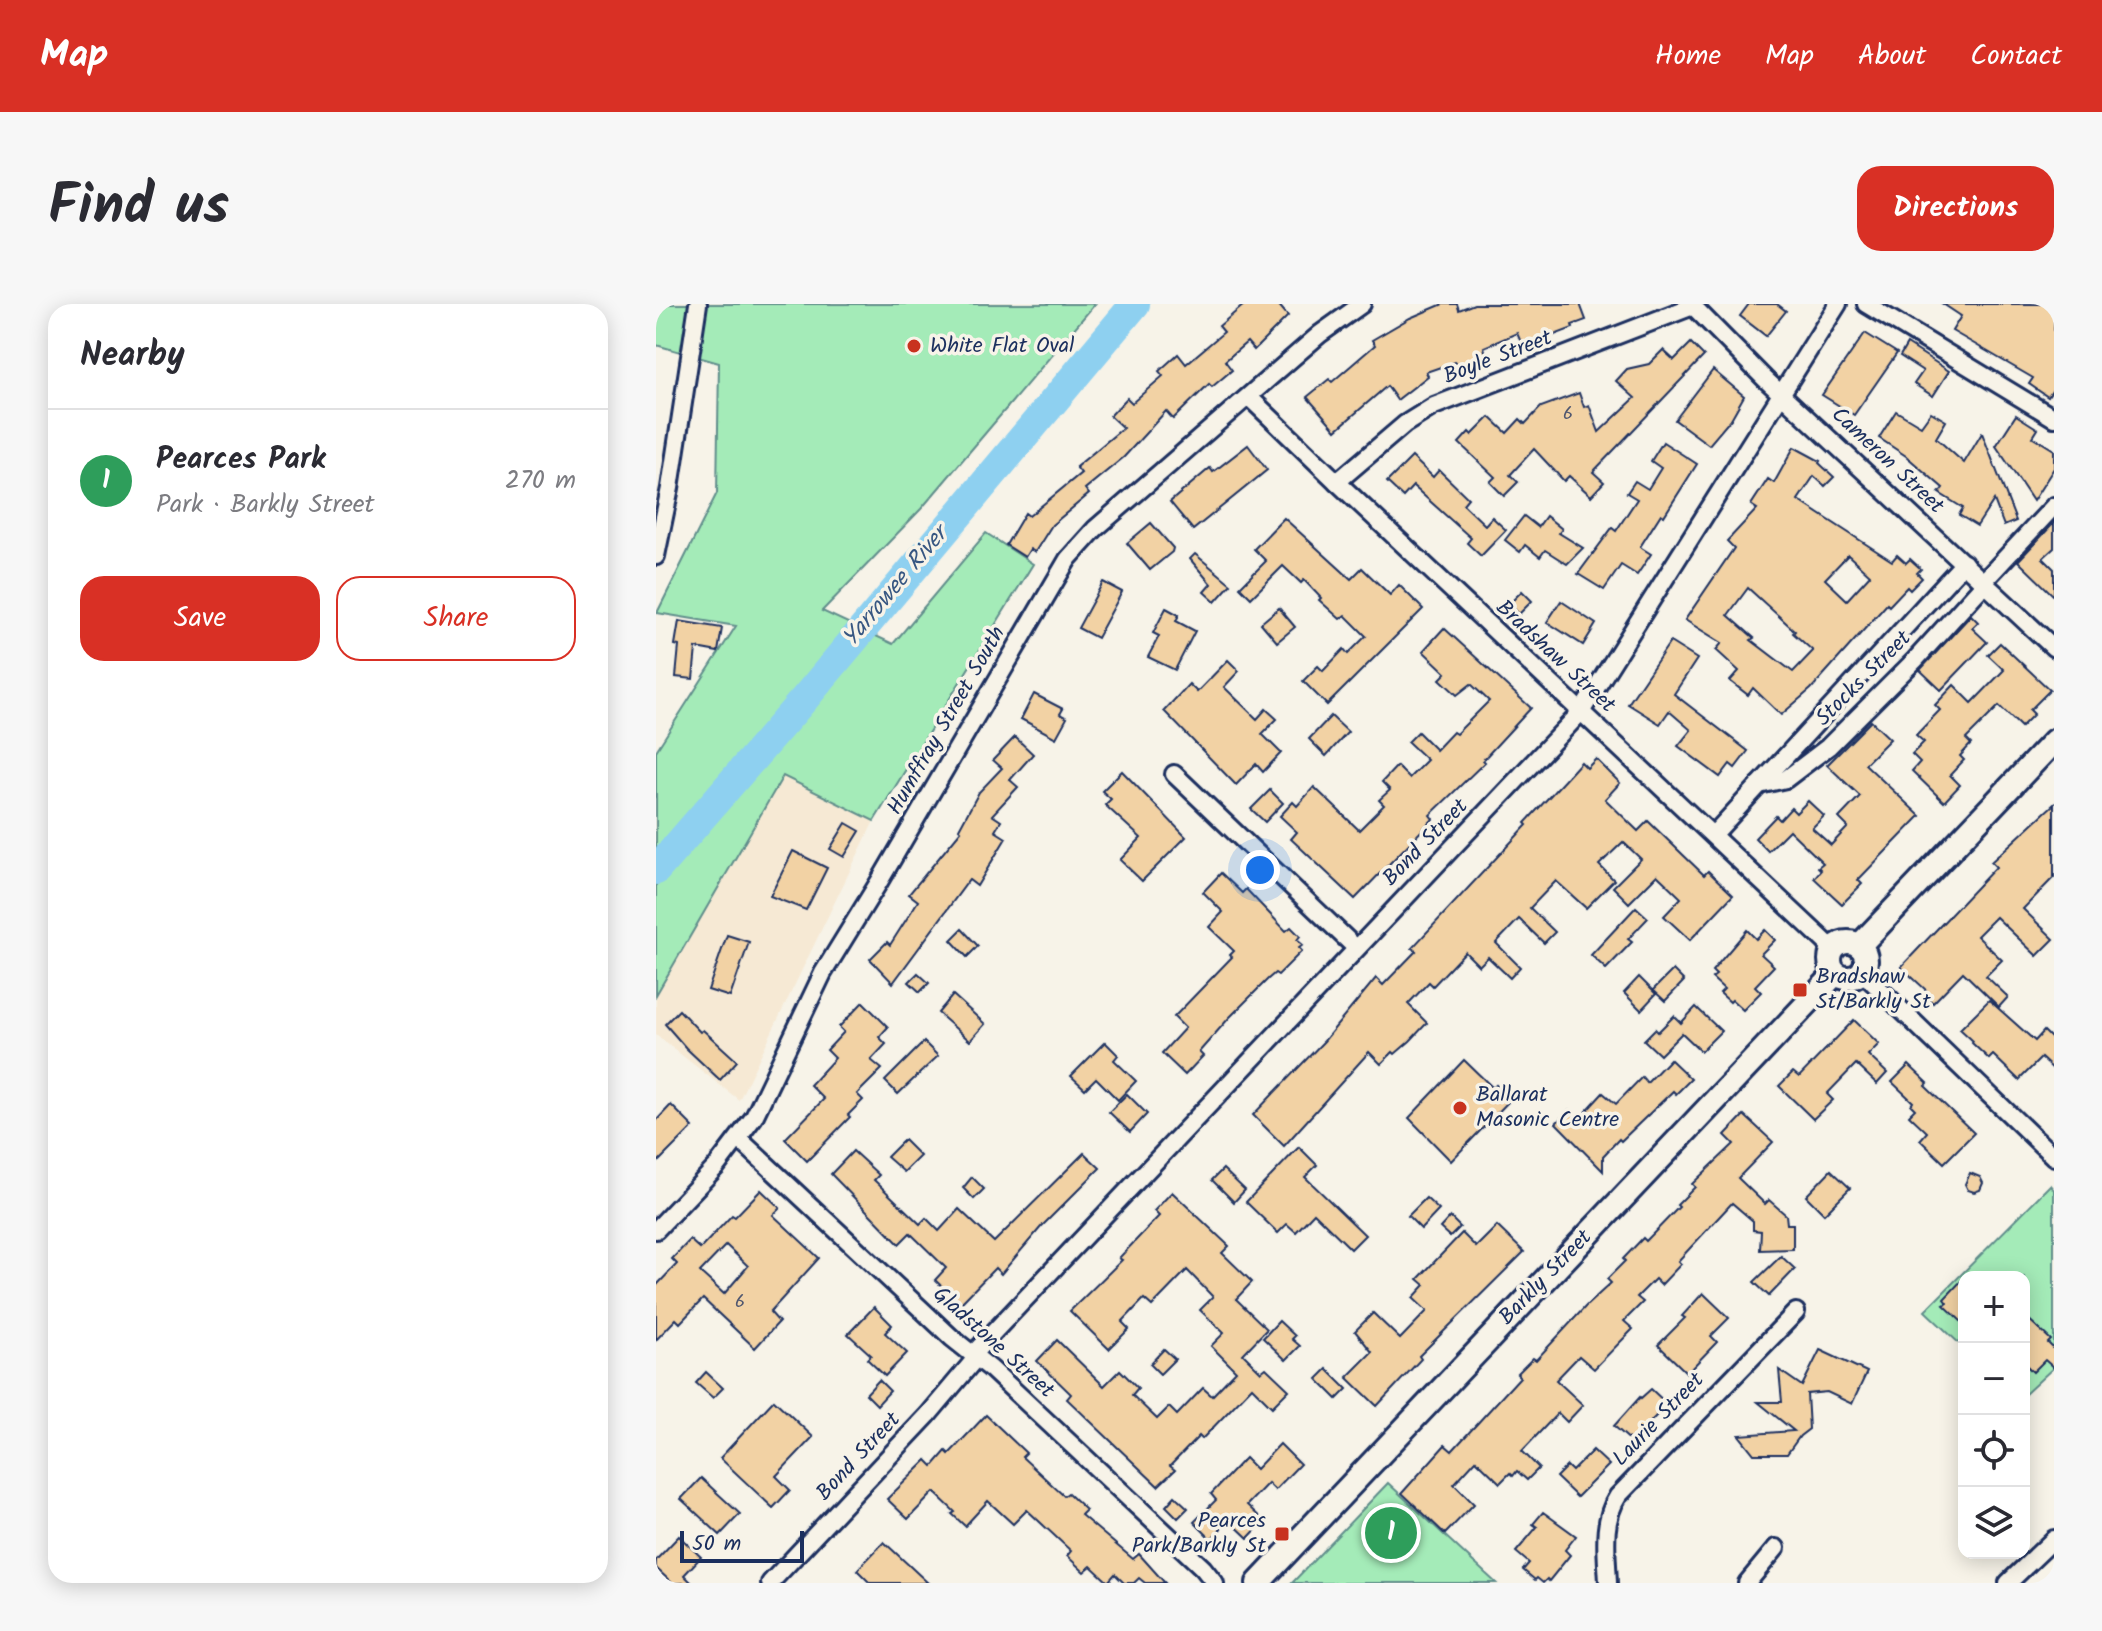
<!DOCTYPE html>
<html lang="en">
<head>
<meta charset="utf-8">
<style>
	:root { --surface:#fff; --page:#f7f7f7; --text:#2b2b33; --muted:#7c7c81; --line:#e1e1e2; --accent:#d93025 }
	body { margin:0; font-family:Kalam,sans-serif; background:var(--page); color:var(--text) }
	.controls { position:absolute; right:24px; bottom:24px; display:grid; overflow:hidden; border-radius:16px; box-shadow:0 4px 20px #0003 }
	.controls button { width:72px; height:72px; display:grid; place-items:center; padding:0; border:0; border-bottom:2px solid var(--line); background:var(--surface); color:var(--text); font:40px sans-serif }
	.scale { position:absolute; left:24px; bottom:20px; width:124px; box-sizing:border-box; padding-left:8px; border:4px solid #1b2f5e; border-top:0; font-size:22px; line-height:28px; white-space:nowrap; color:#1b2f5e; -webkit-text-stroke:6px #f7f3e8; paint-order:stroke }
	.you { position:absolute; left:604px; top:566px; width:28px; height:28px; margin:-20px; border:6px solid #fff; border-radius:50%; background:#1a73e8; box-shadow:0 0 0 12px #1a73e833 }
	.badge { display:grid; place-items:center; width:52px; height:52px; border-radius:50%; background:var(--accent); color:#fff; font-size:26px; font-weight:700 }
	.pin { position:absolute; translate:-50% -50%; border:4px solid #fff; box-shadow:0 2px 8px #0006 }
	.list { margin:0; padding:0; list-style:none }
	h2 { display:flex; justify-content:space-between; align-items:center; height:104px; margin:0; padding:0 32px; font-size:34px }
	h2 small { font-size:26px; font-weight:400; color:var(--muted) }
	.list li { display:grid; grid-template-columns:52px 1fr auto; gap:24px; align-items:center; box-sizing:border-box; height:144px; padding:0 32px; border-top:2px solid var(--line) }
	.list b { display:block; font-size:30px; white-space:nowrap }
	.list p { margin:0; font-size:26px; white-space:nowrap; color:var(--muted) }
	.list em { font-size:26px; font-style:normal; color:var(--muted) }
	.actions { display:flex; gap:16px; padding:24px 32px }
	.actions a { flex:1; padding:18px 0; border:2px solid var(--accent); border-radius:24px; text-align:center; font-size:28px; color:var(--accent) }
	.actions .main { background:var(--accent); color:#fff }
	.icon { flex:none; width:44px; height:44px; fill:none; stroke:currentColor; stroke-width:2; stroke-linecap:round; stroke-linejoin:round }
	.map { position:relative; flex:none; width:1398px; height:1279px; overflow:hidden; border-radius:24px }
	header { display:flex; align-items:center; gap:48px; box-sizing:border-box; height:112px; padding:0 40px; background:var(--accent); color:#fff }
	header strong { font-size:38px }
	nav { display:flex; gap:44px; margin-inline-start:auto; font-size:28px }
	.intro { display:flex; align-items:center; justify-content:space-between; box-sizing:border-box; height:192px; padding:0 48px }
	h1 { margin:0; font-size:56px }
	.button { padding:20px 36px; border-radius:24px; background:var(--accent); color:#fff; font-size:28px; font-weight:700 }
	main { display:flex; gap:48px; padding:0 48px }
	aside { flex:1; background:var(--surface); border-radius:24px; box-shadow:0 4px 20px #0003 }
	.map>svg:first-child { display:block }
	.built { fill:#f6e9d4 }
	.park { fill:#a4ebb8; stroke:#608d8b; stroke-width:2 }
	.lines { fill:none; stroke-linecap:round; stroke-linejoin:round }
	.river { stroke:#8ed0f0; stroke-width:30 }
	.building { fill:#f2d2a4; stroke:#1b2f5e; stroke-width:2; fill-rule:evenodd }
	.minor-casing { stroke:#1b2f5e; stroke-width:22 }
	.secondary-casing { stroke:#1b2f5e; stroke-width:28 }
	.minor { stroke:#f7f3e8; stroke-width:16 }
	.secondary { stroke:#f7f3e8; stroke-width:22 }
	.poi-dot { fill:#c8321e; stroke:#f7f3e8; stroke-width:3 }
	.labels { text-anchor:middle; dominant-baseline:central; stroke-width:7; stroke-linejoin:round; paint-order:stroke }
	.number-label { font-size:18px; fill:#515870 }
	.poi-label { font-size:22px; fill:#1b2f5e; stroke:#f7f3e8; text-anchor:start }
	.street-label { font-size:22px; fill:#1b2f5e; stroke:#f7f3e8 }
	.water-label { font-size:24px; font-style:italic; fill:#385782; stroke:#f7f3e8 }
</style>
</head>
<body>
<header>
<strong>Map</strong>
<nav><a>Home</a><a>Map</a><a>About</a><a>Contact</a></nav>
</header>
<div class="intro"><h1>Find us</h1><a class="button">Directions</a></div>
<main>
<aside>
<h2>Nearby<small></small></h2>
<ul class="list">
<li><span class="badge" style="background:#2e9e5b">1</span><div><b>Pearces Park</b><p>Park · Barkly Street</p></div><em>270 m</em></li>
</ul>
<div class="actions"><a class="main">Save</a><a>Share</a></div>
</aside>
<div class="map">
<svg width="1398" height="1279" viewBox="0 0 1398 1279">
	<rect width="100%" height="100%" fill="#f7f3e8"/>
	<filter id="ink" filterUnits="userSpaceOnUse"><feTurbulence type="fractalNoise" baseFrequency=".0125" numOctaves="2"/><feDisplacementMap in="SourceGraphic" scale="16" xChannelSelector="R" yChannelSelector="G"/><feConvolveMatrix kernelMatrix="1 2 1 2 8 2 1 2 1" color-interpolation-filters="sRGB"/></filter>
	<g filter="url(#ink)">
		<!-- built -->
		<path class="built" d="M127 472 218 517 83 796 0 731V691Z"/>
		<!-- park -->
		<g class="park">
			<path d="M0 0H439L265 205 166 307 237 340 330 229 377 260 218 517 127 472 0 691V447L80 322 1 309 61 189 63 59 0 41Z"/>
			<path d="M1394 881 1398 886V1063L1368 1091V973H1308V1044L1269 1007Z"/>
			<path d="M732 1179 840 1279H636Z"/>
		</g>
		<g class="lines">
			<!-- river -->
			<path class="river" d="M0 566 149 394 479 0"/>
		</g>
		<!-- building -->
		<g class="building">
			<path d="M589 0H622L632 12 598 46 591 38 569 57 576 66 556 83 553 80 517 115 510 107 468 153 429 185 433 190 396 221 379 248 374 245 369 253 350 241 369 209 373 212 425 169 420 163 467 124 454 112 471 94 476 99 507 72 503 67 522 50 530 60 568 28 563 22Z"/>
			<path d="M787 0H801L803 6 818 0H924L930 16 916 21 917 24 867 43 861 29 828 43 830 50 815 55 818 63 803 68 799 58 770 68 772 72 741 96 731 82 680 126 651 93 673 75 676 78 719 41 716 36 754 14Z"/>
			<path d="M1093 0H1121L1130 7 1110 32 1084 12Z"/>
			<path d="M1287 0H1398V84L1392 93 1373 80 1377 74 1296 27 1305 12Z"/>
			<path d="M1209 29 1241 49 1198 111 1166 91Z"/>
			<path d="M1035 39 1048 52 937 168 948 178 935 192 913 172 908 177 878 145 854 171 862 178 848 192 834 178 839 173 803 139 813 128 816 131 834 113 851 129 864 115 869 120 885 103 923 89 928 103 933 101 943 128 979 94 960 77 971 65 993 60 1007 46 1018 56Z"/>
			<path d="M1251 40 1293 67 1277 92 1258 80 1267 67 1244 52Z"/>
			<path d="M1057 66 1088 92 1075 115 1053 141 1019 116Z"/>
			<path d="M1240 107 1265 122 1275 108 1290 117 1280 134 1308 159 1326 129 1360 217 1348 222 1338 196 1321 222 1303 211 1307 204 1283 189 1287 184 1250 152 1223 134Z"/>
			<path d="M1360 111 1382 125 1377 133 1398 146V164L1377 197 1340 142Z"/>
			<path d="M1007 138 1041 160 1008 212 1005 210 984 243 995 250 981 271 965 261 948 286 922 270 956 224 960 227 981 195 971 189 979 177 992 185 1005 164 995 157Z"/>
			<path d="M592 141 611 166 537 226 514 198 554 164 557 168Z"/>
			<path d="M1138 143 1164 157 1163 159 1178 173 1169 182 1158 172 1142 196 1236 257 1241 251 1250 259 1254 255 1265 265 1261 269 1266 274 1254 286 1251 283 1233 302 1231 300 1155 385 1125 411 1097 384 1092 391 1074 377 1083 367 1060 346 1066 339 1029 316 1078 244 1071 237 1101 205 1095 201 1112 175 1118 179ZM1192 251 1214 271 1191 296 1169 275ZM1092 284 1139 327 1137 329 1157 347 1137 368 1095 336 1098 334 1072 311Z"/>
			<path d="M756 153 777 173 783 166 812 194 807 200 829 221 836 213 850 226 825 252 811 239 815 234 757 182 747 193 731 178Z"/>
			<path d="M868 212 882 223 890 212 906 225 903 229 927 244 911 260 889 246 884 253 869 241 864 248 849 236Z"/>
			<path d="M628 214 695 275 706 264 734 291 743 281 767 305 671 401 647 377 662 362 667 367 688 345 692 350 710 332 689 311 684 315 663 296 665 294 648 276 645 279 627 262 595 294 584 283 610 257 598 245Z"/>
			<path d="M495 219 517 244 516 248 494 266 471 239Z"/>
			<path d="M1398 219V244L1387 254 1398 265V292L1362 257Z"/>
			<path d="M539 250 575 280 559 298 548 288 555 280 534 255Z"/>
			<path d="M447 278 466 288 441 334 422 324Z"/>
			<path d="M866 287 876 297 863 310 853 300Z"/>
			<path d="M905 297 940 320 927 341 891 318Z"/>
			<path d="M510 304 523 311 520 317 539 327 519 366 492 353 503 332 497 329Z"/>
			<path d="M623 304 639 323 621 338 605 319Z"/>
			<path d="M1315 311 1322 318 1316 324 1331 338 1285 386 1264 366Z"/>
			<path d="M23 317 66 324 62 348 40 344 37 375 20 373 23 342 19 341Z"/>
			<path d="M788 324 875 404 827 456 829 458 774 511 777 515 699 595 635 535 641 528 624 512 637 498 641 502 658 483 703 526 728 501 723 496 734 486 726 478 741 462 753 474 771 456 752 438 762 428 780 446 797 428 800 430 833 397 815 380 801 391 784 375 790 369 767 347Z"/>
			<path d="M1014 338 1041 355 1018 390 1092 447 1079 464 1074 460 1064 473 1022 442 1035 426 1013 407 1004 420 972 400Z"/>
			<path d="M1344 339 1394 386 1374 406 1378 410 1365 423 1343 402 1310 435 1315 440 1304 452 1308 456 1294 471 1304 481 1288 498 1256 467 1264 458 1256 450 1268 438 1260 431 1284 406 1279 401 1298 381 1316 399 1348 366 1332 351Z"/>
			<path d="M572 356 583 367 568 383 601 415 610 405 621 415 606 430 625 449 607 468 600 460 580 481 508 407 533 380 541 388Z"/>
			<path d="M378 390 407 405 404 410 411 414 400 434 365 415Z"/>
			<path d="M675 412 692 428 670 452 653 435Z"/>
			<path d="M1215 417 1234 435 1209 460 1264 512 1202 576 1206 580 1186 600 1158 574 1165 566 1162 563 1167 559 1133 526 1112 547 1099 534 1120 512 1124 516 1135 504 1140 509 1152 497 1168 512 1156 524 1175 541 1192 523 1183 514 1204 492 1171 461Z"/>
			<path d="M359 433 377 450 354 476 362 483 336 511 345 517 339 527 350 534 321 582 313 576 237 679 214 655 231 638 234 641 262 597 253 590 305 527 303 525 323 488 346 464 337 456Z"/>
			<path d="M940 455 964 479 949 495 982 527 992 517 1048 571 1052 567 1077 591 1034 636 1008 612 1025 594 1001 571 973 599 957 583 985 555 967 538 943 561 958 576 930 604 900 577 874 604 899 628 888 639 863 615 840 639 864 663 854 674 832 653 823 662 809 648 777 682 773 678 752 700 771 719 754 737 739 750 737 748 725 760 713 748 628 842 597 811 668 737 720 674 727 681 760 647 756 644 871 521 869 519 915 469 925 458 931 464Z"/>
			<path d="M466 467 530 533 486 577 464 556 485 534 449 501 455 495 446 487Z"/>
			<path d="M614 486 627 499 609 518 595 505Z"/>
			<path d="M1398 500V573L1367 605 1398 635 1381 652 1340 613 1321 632 1346 656 1330 672 1352 693 1343 703 1307 668 1277 699 1267 690 1270 686 1245 663 1340 563 1335 558Z"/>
			<path d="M190 519 204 527 188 553 174 545Z"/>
			<path d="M137 547 171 564 150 606 114 592Z"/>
			<path d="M565 569 586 589 590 585 630 627 635 623 644 632 641 636 647 641 643 644 646 647 622 671 619 669 612 675 573 714 543 748 547 752 529 771 506 749 529 724 518 713 576 653 574 651 578 647 553 623 567 608 547 588Z"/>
			<path d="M980 603 992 614 972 635 976 638 950 665 935 651Z"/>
			<path d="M306 625 322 642 311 653 295 636Z"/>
			<path d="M1091 626 1100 635 1109 626 1119 636 1105 650 1118 662 1099 682 1105 688 1087 706 1076 696 1074 698 1064 689 1068 685 1056 674 1060 671 1056 667Z"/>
			<path d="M71 631 93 638 74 693 52 686Z"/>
			<path d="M1017 666 1028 677 1009 697 997 686Z"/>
			<path d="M262 669 273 679 264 688 253 678Z"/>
			<path d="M983 673 1000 690 985 706 968 689Z"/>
			<path d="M297 691 329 720 314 737 282 709Z"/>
			<path d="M1333 696 1379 737 1388 727 1398 737V766L1385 754 1363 776 1337 751 1333 755 1316 739 1317 737 1304 725Z"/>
			<path d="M207 698 232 723 223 733 230 740 215 756 226 765 201 790 207 796 192 811 194 813 151 857 129 835 168 795 154 781 179 754 171 746 188 728 183 723Z"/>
			<path d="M1040 703 1065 727 1045 747 1026 729 1004 751 988 736 999 725 1002 728 1018 712 1025 719Z"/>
			<path d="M23 706 44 728 47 726 81 757 64 776 30 744 9 720Z"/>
			<path d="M1198 716 1223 740 1212 751 1231 769 1221 780 1200 760 1171 790 1177 796 1157 815 1123 782 1137 768 1143 773Z"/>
			<path d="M268 738 282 752 242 790 229 777Z"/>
			<path d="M449 738 462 751 458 756 480 777 462 796 440 774 429 785 415 772Z"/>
			<path d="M1014 755 1035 775 1020 790 1017 787 965 837 963 835 947 852V867L900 819 913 806 923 815 947 789 960 800 986 773 991 779Z"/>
			<path d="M808 756 837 784 840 781 855 795 795 857 753 814Z"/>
			<path d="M1253 761 1272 779 1269 782 1318 829 1288 859 1264 836 1271 828 1253 811 1259 805 1255 801 1257 798 1236 778Z"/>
			<path d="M471 790 491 810 474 828 453 808Z"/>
			<path d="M15 801 37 823 0 860V817Z"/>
			<path d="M1088 811 1117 838 1082 874 1109 900 1113 896 1130 911 1131 920H1137V945L1104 946 1105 927 1097 926V917L1076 899 1022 957 1025 960 1005 981 999 975 981 993 987 998 968 1017 977 1025 938 1065 923 1052 900 1076 927 1101 911 1118 902 1109 866 1147 883 1164 871 1176 861 1167 857 1172 854 1169 844 1179 820 1156 798 1180 818 1200 789 1230 746 1189 789 1141 796 1147 864 1073 861 1070 877 1054 880 1056 930 1002 955 979 951 975 969 957 967 955 987 934 990 937 1023 903 1021 901 1039 883 1036 880 1078 840 1069 831Z"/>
			<path d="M248 836 264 852 248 868 231 853Z"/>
			<path d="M643 843 661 861 649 873 709 931 695 945 658 909 640 928 631 920 622 929 590 898Z"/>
			<path d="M197 847 223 871 218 876 264 920 270 914 283 927 303 905 338 938 428 849 444 864 385 923 345 970 339 964 304 1000 279 976 290 964 254 929 243 940 175 870Z"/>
			<path d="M567 865 589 886 578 898 556 876Z"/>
			<path d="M1175 866 1194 884 1168 910 1150 892Z"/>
			<path d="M1314 869 1324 873 1327 879 1324 886 1318 888 1312 886 1309 880Z"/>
			<path d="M316 873 328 885 318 895 307 884Z"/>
			<path d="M105 886 124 904 117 911 163 954 114 1008 123 1018 99 1044 47 995 24 1019 20 1015 0 1036V982L21 960 16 955 34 936 44 945 76 911 79 913ZM70 941 92 962 68 990 44 968Z"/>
			<path d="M516 888 573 942 566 949 596 978 580 995 611 1025 587 1050 605 1068 610 1064 633 1086 616 1103 596 1083 546 1135 543 1132 514 1162 519 1166 502 1182 411 1095 415 1090 381 1057 401 1036 448 1082 464 1066 482 1084 476 1091 501 1115 513 1103 521 1111 547 1084 556 1092 580 1067 555 1042 568 1029 544 1006 557 993 531 966 496 1002 488 995 466 1018 473 1025 453 1045 414 1007 466 956 463 954 503 912 498 907Z"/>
			<path d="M770 894 783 906 765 925 752 912Z"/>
			<path d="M794 913 804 923 794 933 784 924Z"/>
			<path d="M841 922 868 948 763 1052 765 1055 721 1102 691 1073 716 1048 699 1027 717 1009 744 1035 771 1007 757 994 769 981 762 975 806 929 820 943Z"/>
			<path d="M1125 952 1139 965 1113 992 1098 978Z"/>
			<path d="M1308 974V1020L1288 1001 1291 999 1288 995Z"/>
			<path d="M1047 989 1073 1014 1055 1032 1061 1038 1031 1069 1002 1041 1029 1014 1026 1012Z"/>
			<path d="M218 1003 236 1021 229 1029 251 1049 229 1072 211 1055 215 1051 192 1030Z"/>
			<path d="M1368 1011 1395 1036 1392 1039 1398 1045V1064L1389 1056 1377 1068 1368 1059Z"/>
			<path d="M623 1017 639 1032 636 1035 644 1042 630 1056 607 1034Z"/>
			<path d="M508 1045 519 1055 504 1070 494 1060Z"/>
			<path d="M1164 1046 1211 1068 1196 1100 1171 1088 1151 1090 1153 1125 1144 1132 1131 1150H1098L1083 1131 1138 1127 1102 1098H1126L1123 1066 1146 1082Z"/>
			<path d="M671 1065 691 1085 681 1095 661 1075Z"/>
			<path d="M50 1068 67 1084 57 1094 40 1079Z"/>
			<path d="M223 1076 234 1087 221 1101 210 1090Z"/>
			<path d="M995 1085 1011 1100 976 1138 958 1122 984 1093 985 1094Z"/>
			<path d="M118 1096 157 1133 120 1172 134 1186 117 1204 64 1154Z"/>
			<path d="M330 1111 370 1149 366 1153 408 1192 412 1189 430 1206 425 1211 477 1255 483 1250 509 1279H489L483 1274 478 1279H468L459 1270 452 1278 435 1262 428 1268 411 1252 415 1247 371 1206 357 1220 332 1197 309 1222 296 1210 299 1208 278 1188 252 1215 231 1195 271 1156 277 1162 290 1147 293 1150Z"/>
			<path d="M624 1140 644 1160 619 1186 612 1179 591 1201 608 1217 592 1234 573 1216 555 1235 538 1218 560 1196 555 1190 589 1154 600 1165Z"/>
			<path d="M937 1146 953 1161 921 1193 900 1173 911 1162 916 1167Z"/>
			<path d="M45 1174 84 1210 64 1231 25 1195Z"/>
			<path d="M519 1192 532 1204 522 1214 510 1202Z"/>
			<path d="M887 1208 920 1232 909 1246 914 1251 893 1277 891 1275 887 1279 881 1274 879 1276 867 1266 873 1259 860 1248 881 1223 877 1220Z"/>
			<path d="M23 1232 45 1253 28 1271 36 1279H16L0 1264V1256Z"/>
			<path d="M228 1238 272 1279H214L201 1266Z"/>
		</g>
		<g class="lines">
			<!-- minor casing -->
			<g class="minor-casing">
				<g id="minor">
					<path d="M1035 0 1109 75 1398 344"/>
					<path d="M1210 0 1398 114"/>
					<path d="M593 93 681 178 1177 645"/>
					<path d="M681 178 749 120 778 102 1037 2"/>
					<path d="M0 252 14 184 42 0"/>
					<path d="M1328 277 1398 202"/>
					<path d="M518 470 700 644"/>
					<path d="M1103 481 1130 475 1172 443 1259 356 1329 279"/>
					<path d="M1058 530 1308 259"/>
					<path d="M1206 668 1398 853"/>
					<path d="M83 835 296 1034 335 1065 547 1264 559 1279"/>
					<path d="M0 926 60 863 98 813 167 669 223 578 412 255 439 225 664 30 706 0"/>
					<path d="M316 1051 925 408 1182 0"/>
					<path d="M114 1279 272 1111 320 1054"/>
					<path d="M952 1279C951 1250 945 1218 962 1192L1140 1008"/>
					<path d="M1091 1279 1120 1244"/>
					<path d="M1352 1279 1398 1235"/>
				</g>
			</g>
			<!-- secondary casing -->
			<g class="secondary-casing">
				<g id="secondary">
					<circle cx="1192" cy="656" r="18"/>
					<path d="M1203 642 1398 437"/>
					<path d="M602 1279 1179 670"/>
				</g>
			</g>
			<!-- minor -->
			<use href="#minor" class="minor"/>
			<!-- secondary -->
			<use href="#secondary" class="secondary"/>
		</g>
	</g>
	<!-- markers -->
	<g class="poi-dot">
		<circle cx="258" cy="42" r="8"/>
		<rect x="1136" y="678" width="16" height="16" rx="4"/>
		<circle cx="804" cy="804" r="8"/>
		<rect x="618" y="1222" width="16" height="16" rx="4"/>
	</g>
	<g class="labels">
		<!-- number labels -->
		<g class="number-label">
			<text x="912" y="110">6</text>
			<text x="84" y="998">6</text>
		</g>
		<!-- poi labels -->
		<g class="poi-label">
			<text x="274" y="42">White Flat Oval</text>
			<text x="1160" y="673">Bradshaw<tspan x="1160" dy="25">St/Barkly St</tspan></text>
			<text x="820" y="791">Ballarat<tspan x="820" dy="25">Masonic Centre</tspan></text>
			<text x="610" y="1217" text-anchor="end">Pearces<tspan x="610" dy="25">Park/Barkly St</tspan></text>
		</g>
		<!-- street labels -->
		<g class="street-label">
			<text transform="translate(842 54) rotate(-21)">Boyle Street</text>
			<text transform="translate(1231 157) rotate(43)">Cameron Street</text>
			<text transform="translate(899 353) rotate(43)">Bradshaw Street</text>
			<text transform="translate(1208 375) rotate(-45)">Stocks Street</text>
			<text transform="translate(291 417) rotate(-60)">Humffray Street South</text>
			<text transform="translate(770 539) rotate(-46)">Bond Street</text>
			<text transform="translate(890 974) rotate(-46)">Barkly Street</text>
			<text transform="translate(337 1039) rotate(42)">Gladstone Street</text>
			<text transform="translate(1003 1116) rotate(-46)">Laurie Street</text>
			<text transform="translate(203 1153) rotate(-47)">Bond Street</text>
		</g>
		<!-- water labels -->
		<g class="water-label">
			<text transform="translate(239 283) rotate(-50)">Yarrowee River</text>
		</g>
	</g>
</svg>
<div class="controls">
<button>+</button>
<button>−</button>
<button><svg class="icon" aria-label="locate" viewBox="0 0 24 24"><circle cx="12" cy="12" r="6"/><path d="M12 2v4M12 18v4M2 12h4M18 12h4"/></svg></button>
<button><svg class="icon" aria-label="layers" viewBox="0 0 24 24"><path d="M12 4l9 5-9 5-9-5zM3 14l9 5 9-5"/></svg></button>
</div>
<div class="scale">50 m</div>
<div class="you"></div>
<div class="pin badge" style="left:735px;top:1229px;background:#2e9e5b">1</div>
</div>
</main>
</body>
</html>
